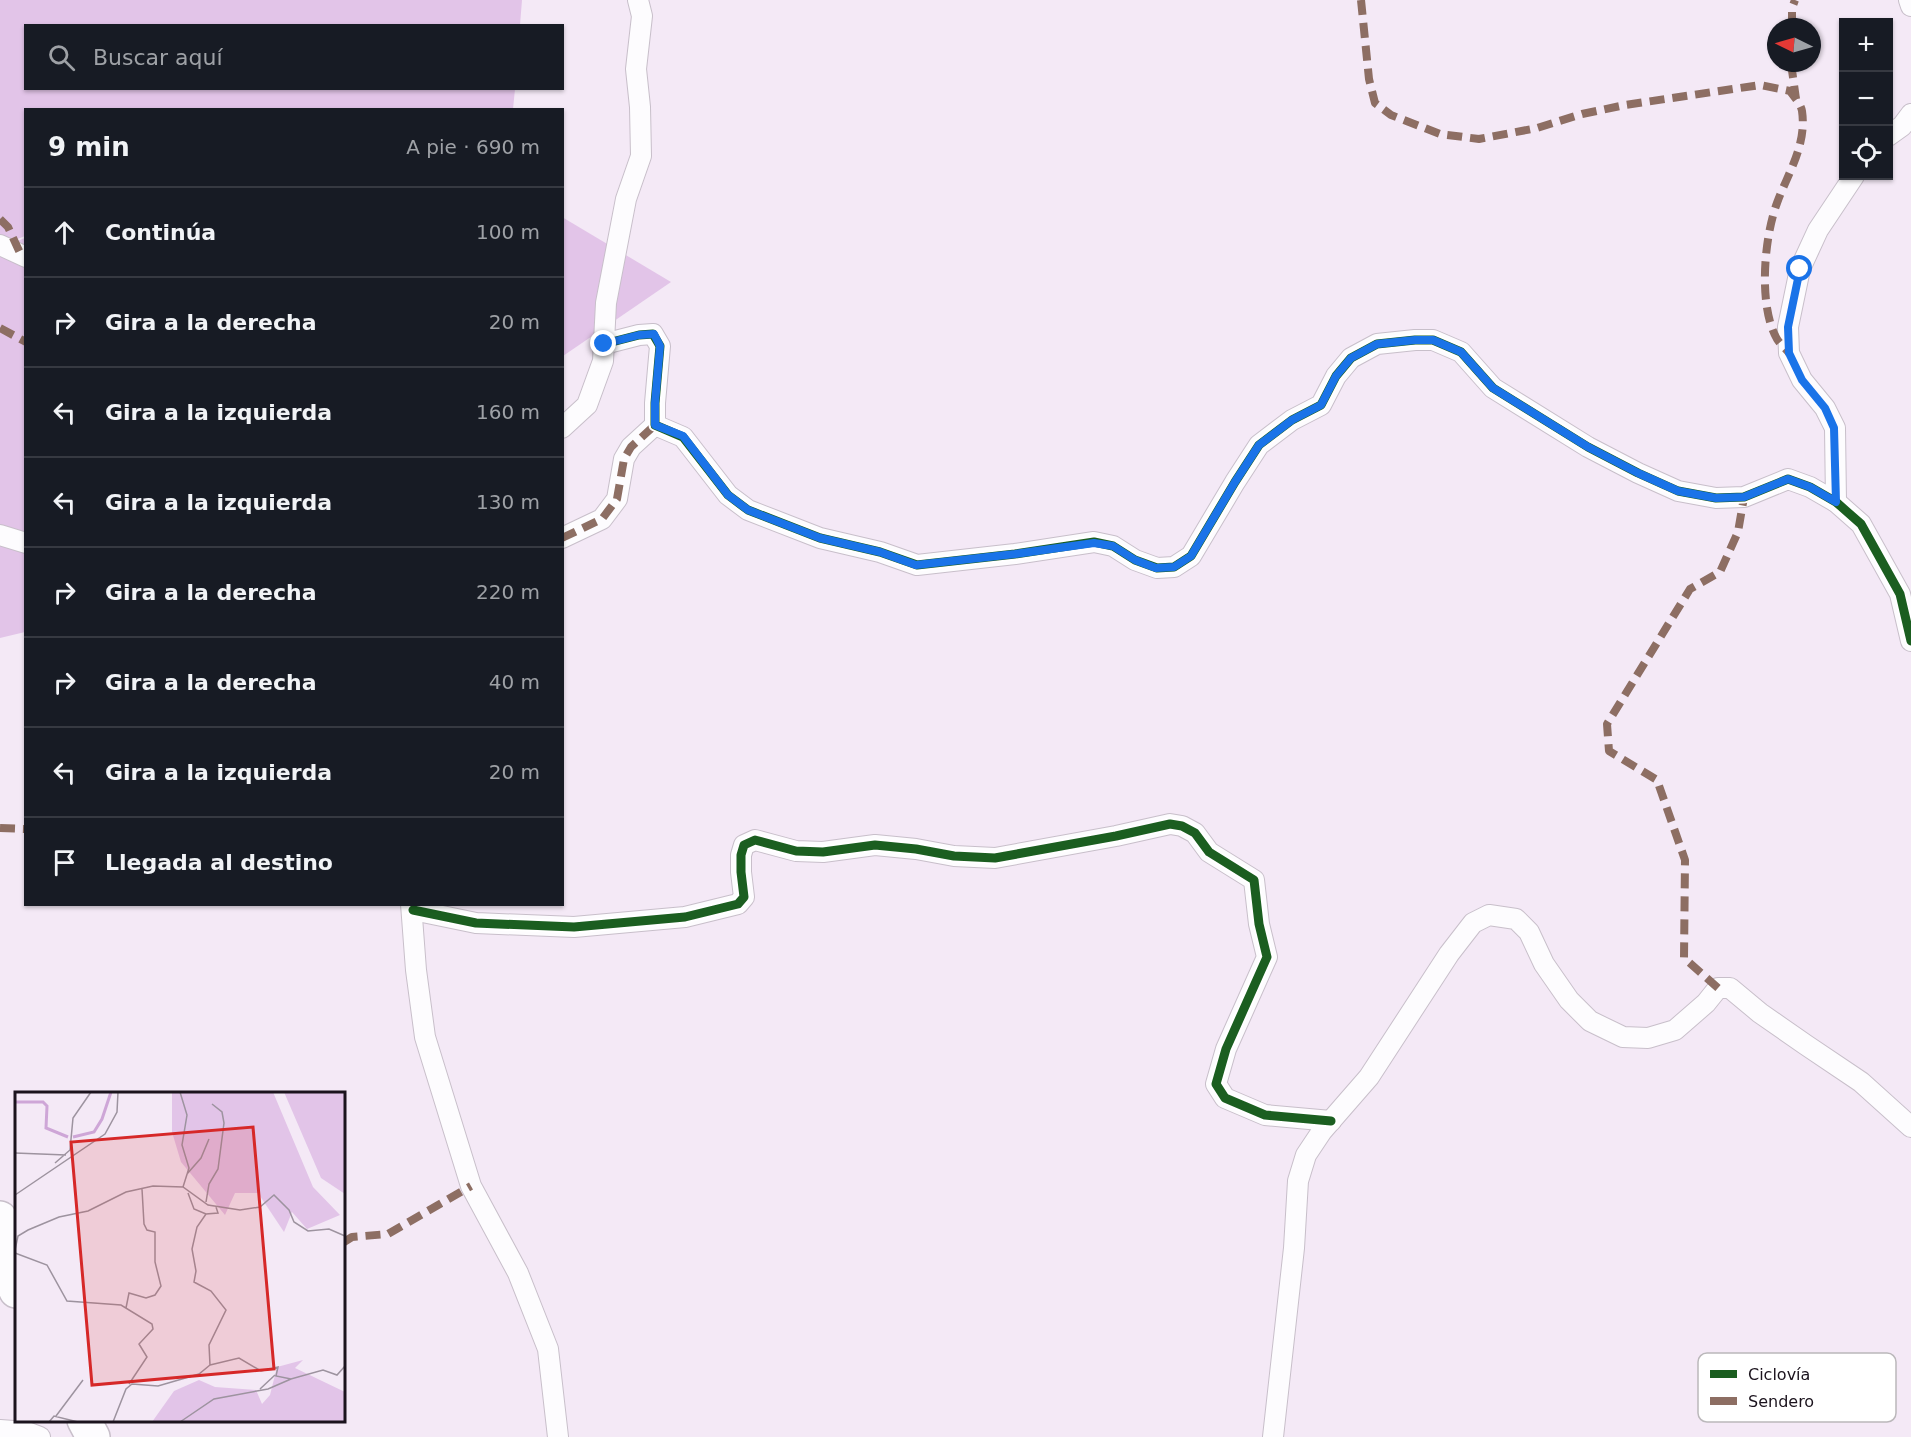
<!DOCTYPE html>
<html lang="es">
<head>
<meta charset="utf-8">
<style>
	:root { --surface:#171b24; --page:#20242c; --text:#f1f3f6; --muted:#9ea1a6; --line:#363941 }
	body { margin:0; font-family:"DejaVu Sans",sans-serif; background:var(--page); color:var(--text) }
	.controls { position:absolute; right:18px; top:18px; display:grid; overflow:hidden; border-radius:0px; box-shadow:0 2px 4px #0004 }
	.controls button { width:54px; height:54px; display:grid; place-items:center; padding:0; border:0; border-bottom:2px solid var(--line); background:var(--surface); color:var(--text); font:30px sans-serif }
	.compass { position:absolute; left:1767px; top:18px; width:54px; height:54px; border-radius:50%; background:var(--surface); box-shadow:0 2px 4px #0004; rotate:275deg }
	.stop { position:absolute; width:18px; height:18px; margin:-14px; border:4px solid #1a73e8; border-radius:50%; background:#fff }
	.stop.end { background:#1a73e8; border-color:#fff; box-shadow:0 2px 6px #0008 }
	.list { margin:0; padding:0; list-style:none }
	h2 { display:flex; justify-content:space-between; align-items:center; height:78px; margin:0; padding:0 24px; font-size:26px }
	h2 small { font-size:20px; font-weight:400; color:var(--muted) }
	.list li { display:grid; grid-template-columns:39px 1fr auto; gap:18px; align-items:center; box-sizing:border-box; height:90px; padding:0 24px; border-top:2px solid var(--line) }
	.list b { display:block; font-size:22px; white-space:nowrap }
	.list em { font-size:20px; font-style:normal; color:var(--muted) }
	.icon { flex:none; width:33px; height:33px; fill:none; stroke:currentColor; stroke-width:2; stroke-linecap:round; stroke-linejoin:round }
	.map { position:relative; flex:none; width:1911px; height:1437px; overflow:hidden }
	.search { position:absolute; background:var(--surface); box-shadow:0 2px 4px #0004; left:24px; top:24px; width:540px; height:66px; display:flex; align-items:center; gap:15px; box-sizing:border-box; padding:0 21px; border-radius:0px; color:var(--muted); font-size:22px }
	.panel { position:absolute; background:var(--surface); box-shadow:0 2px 4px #0004; left:24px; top:108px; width:540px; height:798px; border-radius:0px }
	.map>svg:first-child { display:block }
	.green { fill:#e2c4e8 }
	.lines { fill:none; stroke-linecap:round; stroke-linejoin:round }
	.minor-casing { stroke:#c8bfca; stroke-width:22 }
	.trunk-casing { stroke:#c8bfca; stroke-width:36 }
	.minor { stroke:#fdfcfe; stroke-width:20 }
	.trunk { stroke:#fdfcfe; stroke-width:33 }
	.quiet { stroke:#8d6e63; stroke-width:8; stroke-dasharray:15 8; stroke-linecap:butt }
	.cycleway-casing { stroke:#fff; stroke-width:13 }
	.cycleway { stroke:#1b5e20; stroke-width:9 }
	.route { stroke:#1a73e8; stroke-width:8 }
	.inset-river { fill:none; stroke:#cea6d7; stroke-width:3 }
	.inset-road { fill:none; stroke:#9d939f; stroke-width:1.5 }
	.view { fill:#d62828; fill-opacity:0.15; stroke:#d62828; stroke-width:3 }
	.inset-edge { fill:none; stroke:#1b131d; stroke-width:3 }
	.key { fill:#fff; stroke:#bbb8bb; stroke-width:1.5 }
	.key-label { font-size:16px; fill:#1b131d }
</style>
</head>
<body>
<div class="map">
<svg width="1911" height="1437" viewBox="0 0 1911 1437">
	<rect width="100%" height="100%" fill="#f4e9f6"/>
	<!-- green -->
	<g class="green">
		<path d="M0 0H522L520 25 26 26V88L515 89 513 109 26 110 25 236 0 246Z"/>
		<path d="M562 217 671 282 563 356H562Z"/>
		<path d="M25 238V632L0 638V248Z"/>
	</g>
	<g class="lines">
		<!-- minor casing -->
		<g class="minor-casing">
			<g id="minor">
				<path d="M1909 0 1911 6"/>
				<path d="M1888 136 1902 126 1911 114"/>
				<path d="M0 245 26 257"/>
				<path d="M604 344 639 335 653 334 660 346 655 403V425L683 437 728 495 748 510 820 538 880 552 917 565 1015 554 1094 542 1113 546 1135 560 1157 568 1174 567 1191 556 1235 482 1259 445 1292 420 1321 405 1336 376 1351 358 1377 344 1415 340H1433L1461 352 1493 388 1588 447 1638 473 1678 491 1716 498 1744 497 1788 479 1810 487 1836 502 1861 524 1900 594 1911 641"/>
				<path d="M562 428 587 405 603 361 606 303 626 199 641 156 640 107 636 69 642 16 638 0"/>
				<path d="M1836 502 1835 428 1825 408 1802 380 1789 353 1788 327 1800 269 1818 230 1854 176"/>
				<path d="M0 535 26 543"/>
				<path d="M562 538 602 519 617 499 624 459 631 447 655 425"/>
				<path d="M411 904 416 970 425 1037 471 1186 518 1273 548 1349 558 1437"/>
				<path d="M413 910 476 923 574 927 685 917 738 904 744 897 741 872V855L744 845 755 840 796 851 823 852 875 845 916 849 954 856 995 858 1116 836 1170 824 1182 826 1195 833 1209 852 1254 880 1259 924 1267 957 1226 1049 1216 1084 1225 1098 1265 1115 1331 1121"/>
				<path d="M0 1430 27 1432 40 1437"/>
				<path d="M1273 1437 1294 1248 1298 1181 1306 1155 1322 1131 1369 1077 1449 954 1473 923 1489 915 1516 919 1529 932 1544 964 1569 1000 1590 1021 1623 1037 1648 1038 1675 1030 1706 1003 1718 988H1730L1760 1013 1806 1045 1861 1082 1911 1127"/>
			</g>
		</g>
		<!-- trunk casing -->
		<g class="trunk-casing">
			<g id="trunk">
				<path d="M0 1218 16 1247"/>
				<path d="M0 1258 16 1291"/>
				<path d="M84 1420 93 1437"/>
			</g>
		</g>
		<!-- minor -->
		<use href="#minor" class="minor"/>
		<!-- trunk -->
		<use href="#trunk" class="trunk"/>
		<!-- quiet -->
		<g class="quiet">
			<path d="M1361 0 1369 79 1375 103 1391 115 1440 134 1479 139 1537 128 1582 114 1625 105 1760 85 1790 91C1794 97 1801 104 1802 111 1807 145 1788 173 1777 203 1764 238 1758 306 1777 339 1780 344 1785 348 1789 353"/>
			<path d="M1792 27V8L1795 0"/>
			<path d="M1791 63 1796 99"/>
			<path d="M0 219 8 227 21 255"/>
			<path d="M0 328 26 342"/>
			<path d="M562 538 602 519 617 499 624 459 631 447 655 425"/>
			<path d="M0 828 26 829"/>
			<path d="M1718 988 1684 958 1685 860 1657 780 1609 751 1607 724 1690 589 1720 572 1738 532 1744 497"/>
			<path d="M344 1242 352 1237 388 1234 471 1186"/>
		</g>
		<!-- cycleway casing -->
		<g class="cycleway-casing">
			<g id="cycleway">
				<path d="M604 344 639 335 653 334 660 346 655 403V425L683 437 728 495 748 510 820 538 880 552 917 565 1015 554 1094 542 1113 546 1135 560 1157 568 1174 567 1191 556 1235 482 1259 445 1292 420 1321 405 1336 376 1351 358 1377 344 1415 340H1433L1461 352 1493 388 1588 447 1638 473 1678 491 1716 498 1744 497 1788 479 1810 487 1836 502 1861 524 1900 594 1911 641"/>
				<path d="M413 910 476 923 574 927 685 917 738 904 744 897 741 872V855L744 845 755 840 796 851 823 852 875 845 916 849 954 856 995 858 1116 836 1170 824 1182 826 1195 833 1209 852 1254 880 1259 924 1267 957 1226 1049 1216 1084 1225 1098 1265 1115 1331 1121"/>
			</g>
		</g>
		<!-- cycleway -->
		<use href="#cycleway" class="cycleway"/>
	</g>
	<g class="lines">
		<!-- route -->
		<path class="route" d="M604 344 639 335 654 334 660 346 655 403V425L683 436 728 495 748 510 820 538 880 552 916 565 1015 554 1094 543 1113 546 1135 560 1156 568 1174 567 1191 556 1235 482 1259 445 1292 420 1321 405 1336 376 1351 358 1377 344 1415 340H1433L1461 352 1493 388 1588 447 1638 473 1678 491 1716 498 1744 497 1788 479 1810 487 1836 502 1834 428 1825 408 1802 380 1789 353 1788 327 1800 269"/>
	</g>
	<!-- overview -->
	<g transform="translate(15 1092)">
		<rect width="330" height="330" fill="#f4e9f6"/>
		<path d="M157 0H258L298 95 325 123 292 137 277 120 269 140 243 101H220L210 123 166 70 157 40ZM269 0H330V102L306 86ZM288 268 280 276 330 300V330H137L159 299 184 288 200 295 241 298 247 312 255 303 262 275Z" fill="#e2c4e8"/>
		<path class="inset-river" d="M0 10H28L32 14 31 36 53 45M58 45 79 40 87 27 96 0"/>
		<path class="inset-road" d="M165 0 172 23 167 53 174 76 168 95M0 61 51 63M40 71 55 58 58 26 76 0M172 82 186 66 194 47M173 101 179 117 191 122M0 103 90 42 102 20 103 0M191 110 194 92 203 77 209 31 207 20 197 12M0 158 3 144 13 138 44 125 73 119 111 100 138 94 168 95 193 113 225 118 245 115 259 103 274 118 279 130 293 139 314 137 330 144M0 161 32 173 52 209 106 213 137 232 138 237 124 252 132 265 114 292M111 216 114 201 131 206 140 203 146 194 140 170V140L132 138 129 132 127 97M195 273 224 266 246 279 263 275 261 284 276 287 308 278 322 283 330 274M245 297 260 283M41 324 68 288M34 330 39 324 63 330M98 330 111 297 117 292 143 294 184 282 195 273 194 253 211 218 196 199 179 190 181 179 177 157 182 135 191 122 203 121 201 115M165 330 199 307 253 297 276 287"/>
		<path class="view" d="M238 35 259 277 77 293 56 50Z"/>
		<rect width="330" height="330" class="inset-edge"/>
	</g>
	<!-- legend -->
	<rect x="1698" y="1353" width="198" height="69" rx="9" class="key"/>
	<rect x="1710" y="1370" width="27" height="8" fill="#1b5e20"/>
	<rect x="1710" y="1397" width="27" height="8" fill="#8d6e63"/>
	<g class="key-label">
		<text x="1748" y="1380">Ciclovía</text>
		<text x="1748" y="1407">Sendero</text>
	</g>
</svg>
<div class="controls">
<button>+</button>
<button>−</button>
<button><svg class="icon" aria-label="locate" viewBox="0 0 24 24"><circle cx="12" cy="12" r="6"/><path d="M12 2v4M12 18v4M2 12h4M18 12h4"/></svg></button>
</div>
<svg class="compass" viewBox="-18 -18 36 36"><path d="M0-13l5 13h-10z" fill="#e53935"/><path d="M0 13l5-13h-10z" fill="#9ea1a6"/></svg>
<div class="stop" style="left:1800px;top:269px"></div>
<div class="stop end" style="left:604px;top:344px"></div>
<div class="search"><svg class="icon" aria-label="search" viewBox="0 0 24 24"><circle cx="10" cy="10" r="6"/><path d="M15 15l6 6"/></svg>Buscar aquí</div>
<section class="panel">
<h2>9 min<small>A pie · 690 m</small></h2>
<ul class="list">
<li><svg class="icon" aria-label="ahead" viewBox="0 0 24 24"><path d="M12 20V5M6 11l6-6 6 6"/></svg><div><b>Continúa</b></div><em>100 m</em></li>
<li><svg class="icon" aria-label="right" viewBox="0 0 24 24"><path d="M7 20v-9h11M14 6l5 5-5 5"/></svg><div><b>Gira a la derecha</b></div><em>20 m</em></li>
<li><svg class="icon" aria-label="left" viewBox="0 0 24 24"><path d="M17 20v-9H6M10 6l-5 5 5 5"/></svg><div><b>Gira a la izquierda</b></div><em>160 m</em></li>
<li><svg class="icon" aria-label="left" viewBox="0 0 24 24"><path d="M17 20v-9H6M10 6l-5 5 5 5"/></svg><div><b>Gira a la izquierda</b></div><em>130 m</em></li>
<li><svg class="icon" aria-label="right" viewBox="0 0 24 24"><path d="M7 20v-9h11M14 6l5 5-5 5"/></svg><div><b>Gira a la derecha</b></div><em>220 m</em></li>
<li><svg class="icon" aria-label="right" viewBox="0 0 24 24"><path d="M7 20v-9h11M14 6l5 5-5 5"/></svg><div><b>Gira a la derecha</b></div><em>40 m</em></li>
<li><svg class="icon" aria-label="left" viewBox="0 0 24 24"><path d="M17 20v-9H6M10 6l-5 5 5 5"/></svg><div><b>Gira a la izquierda</b></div><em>20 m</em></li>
<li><svg class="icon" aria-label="arrive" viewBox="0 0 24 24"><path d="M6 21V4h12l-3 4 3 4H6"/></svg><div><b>Llegada al destino</b></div></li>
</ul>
</section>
</div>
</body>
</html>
